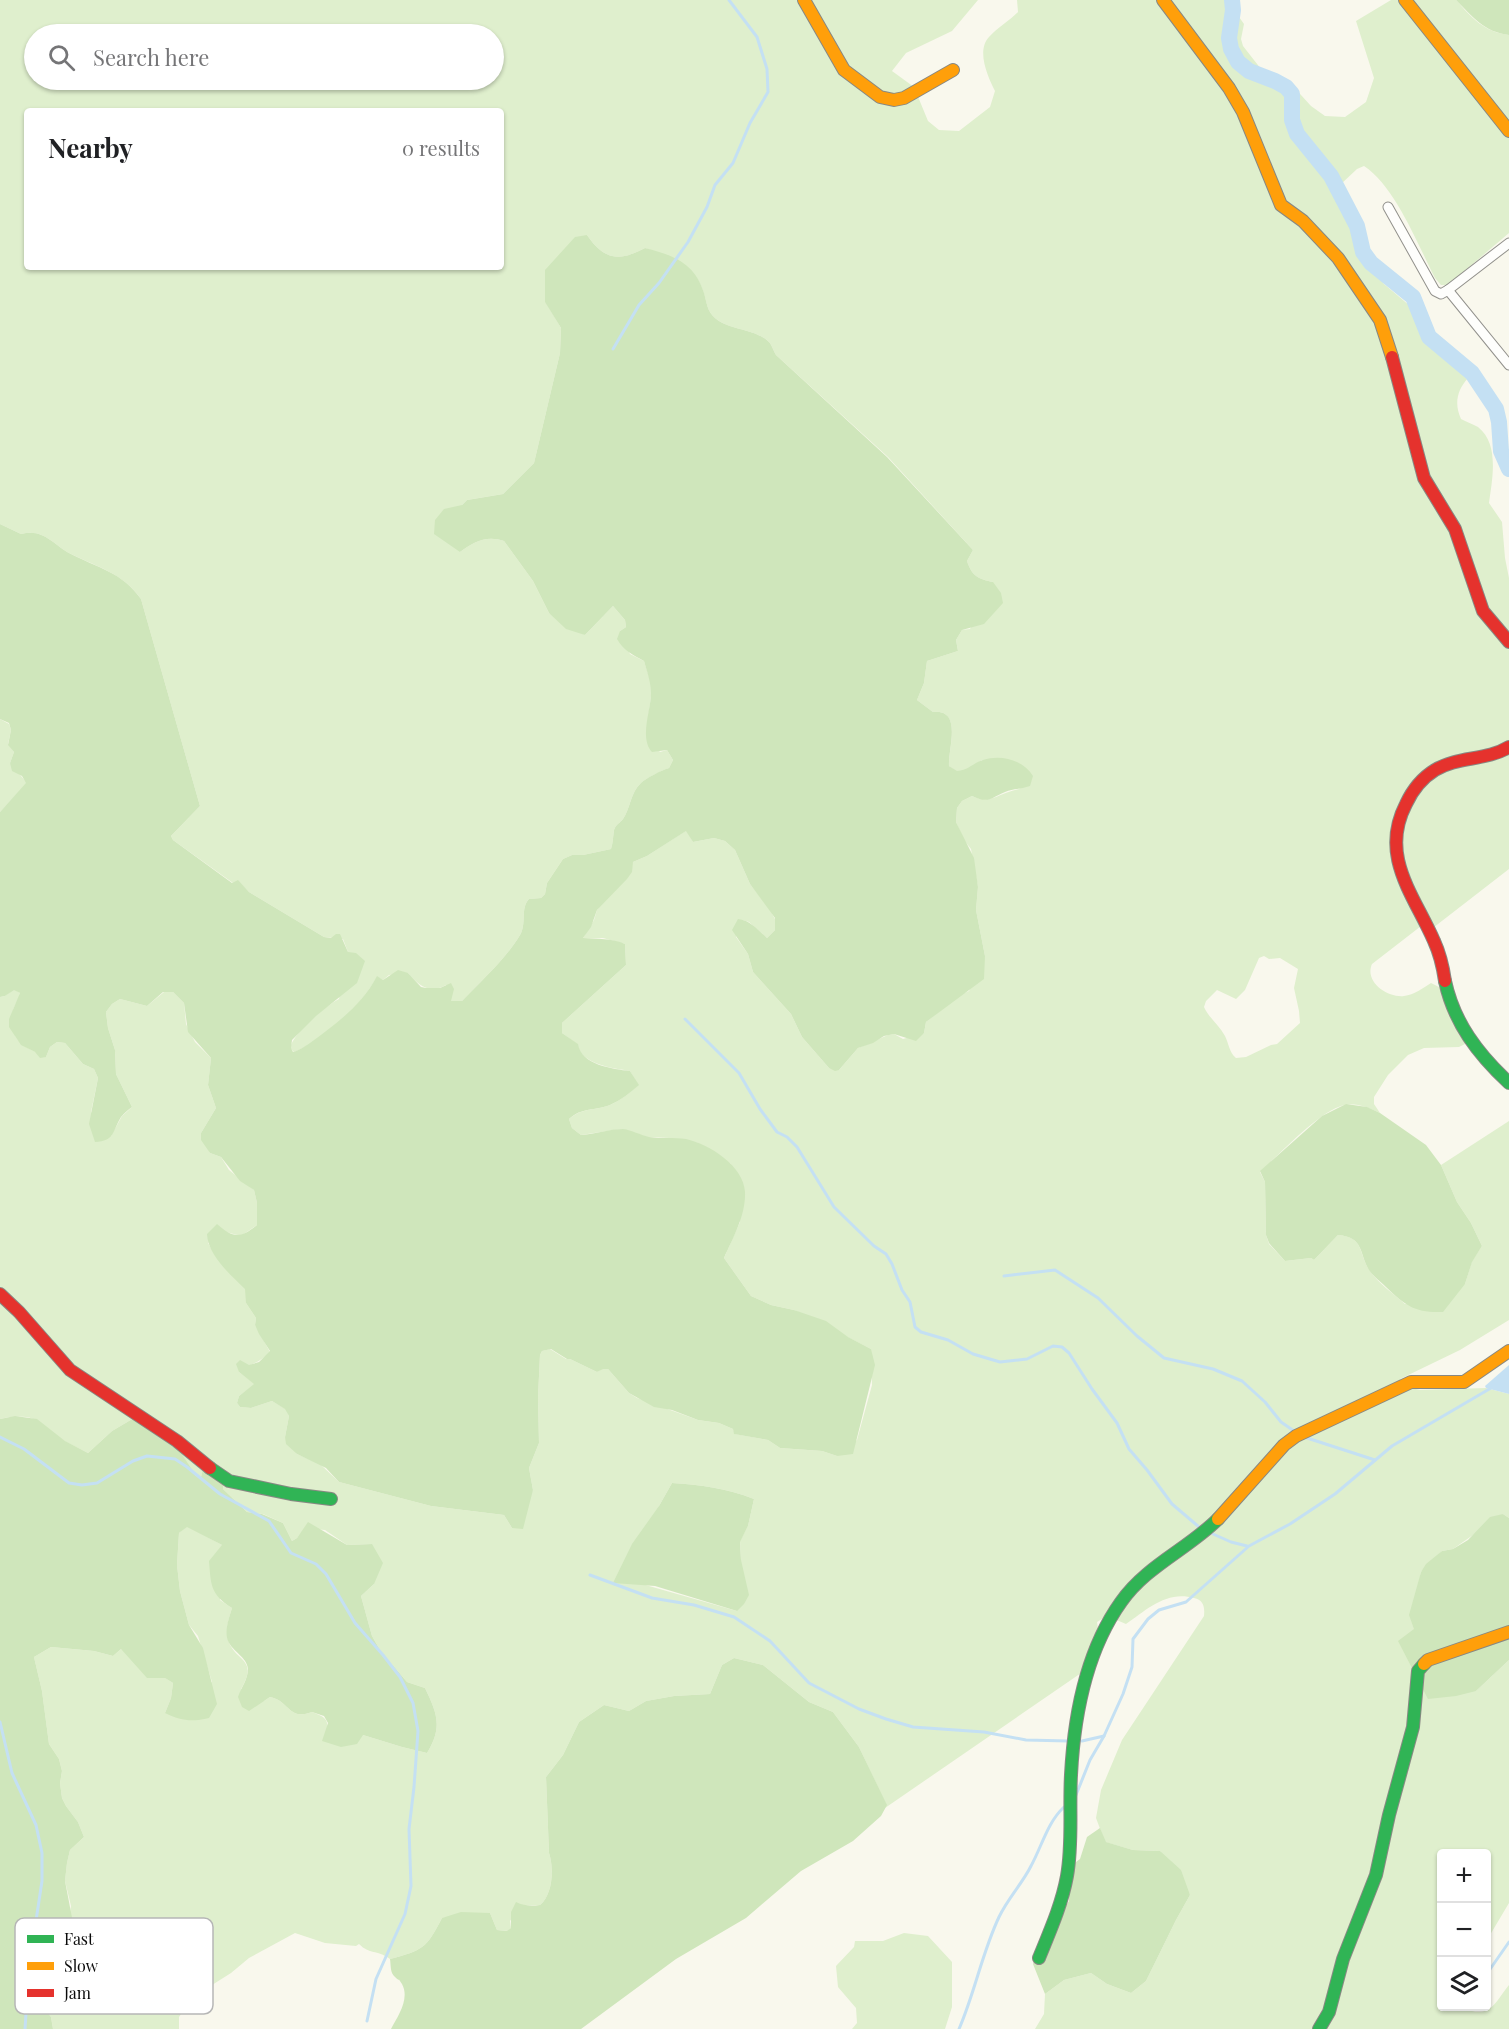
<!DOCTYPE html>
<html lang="en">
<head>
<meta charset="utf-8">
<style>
	:root { --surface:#fff; --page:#f2f2f2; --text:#202124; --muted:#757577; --line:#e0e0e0 }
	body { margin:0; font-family:"Playfair Display",serif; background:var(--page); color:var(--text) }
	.controls { position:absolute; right:18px; bottom:18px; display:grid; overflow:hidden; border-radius:6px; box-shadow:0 2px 4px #0004 }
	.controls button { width:54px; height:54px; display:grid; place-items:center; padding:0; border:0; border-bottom:2px solid var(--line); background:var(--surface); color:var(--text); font:30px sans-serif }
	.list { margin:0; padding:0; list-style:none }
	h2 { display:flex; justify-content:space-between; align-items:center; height:78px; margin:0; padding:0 24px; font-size:26px }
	h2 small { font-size:20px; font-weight:400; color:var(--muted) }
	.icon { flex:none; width:33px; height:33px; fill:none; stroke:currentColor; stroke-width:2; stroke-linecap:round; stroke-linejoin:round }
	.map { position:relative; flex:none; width:1509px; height:2029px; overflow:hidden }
	.search { position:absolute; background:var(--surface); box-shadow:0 2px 4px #0004; left:24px; top:24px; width:480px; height:66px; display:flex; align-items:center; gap:15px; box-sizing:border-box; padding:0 21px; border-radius:33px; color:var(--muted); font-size:22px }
	.panel { position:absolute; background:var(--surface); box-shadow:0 2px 4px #0004; left:24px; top:108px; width:480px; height:162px; border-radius:6px }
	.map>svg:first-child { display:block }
	.green { fill:#dfefcd; fill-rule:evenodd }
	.forest { fill:#cfe6bb }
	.water { fill:#c4e0f3 }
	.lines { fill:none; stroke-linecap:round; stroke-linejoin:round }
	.stream { stroke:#c4e0f3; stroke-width:3 }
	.river { stroke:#c4e0f3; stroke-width:16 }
	.street-casing { stroke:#92918c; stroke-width:11 }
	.fast-casing { stroke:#888883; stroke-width:14 }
	.slow-casing { stroke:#888883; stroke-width:14 }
	.jam-casing { stroke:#888883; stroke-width:14 }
	.street { stroke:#fefefc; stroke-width:9 }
	.fast { stroke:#30b455; stroke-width:12 }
	.slow { stroke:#ff9f0a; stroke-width:12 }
	.jam { stroke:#e5322d; stroke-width:12 }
	.key { fill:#fff; stroke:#b6b6b6; stroke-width:1.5 }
	.key-label { font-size:16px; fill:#0a0a0a }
</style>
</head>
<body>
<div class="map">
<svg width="1509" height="2029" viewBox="0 0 1509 2029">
	<rect width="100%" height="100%" fill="#f9f8ed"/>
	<!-- green -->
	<g class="green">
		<path d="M0 0H978L952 31 906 53 892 71 914 87 928 121 939 130 959 131 990 107 995 91C988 77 976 51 989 37 997 28 1009 21 1018 12L1017 0H1227L1244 24 1241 39 1243 46 1261 69 1269 75 1291 84 1311 106 1325 116 1345 117 1366 102 1374 78 1356 21 1391 0H1456C1472 18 1484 32 1509 35V233L1448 285H1441L1435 278C1418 245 1395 186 1364 166L1357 169 1340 185 1344 190 1339 195 1359 244 1384 284 1410 306 1432 343 1468 378C1457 390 1454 404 1461 419 1466 422 1473 424 1478 427 1500 444 1492 480 1489 503L1502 522 1505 558 1509 578V869L1429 931 1425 923 1372 964C1364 982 1388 998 1404 996 1414 995 1423 988 1431 983L1439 987 1471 1041 1459 1047 1424 1048 1408 1055 1388 1075 1374 1097V1104L1380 1113C1370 1108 1355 1102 1344 1105 1318 1112 1281 1153 1260 1172L1265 1182 1266 1235 1269 1244 1285 1261 1311 1258 1314 1260 1338 1235C1365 1237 1358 1254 1370 1271 1379 1284 1394 1294 1405 1304L1465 1284 1472 1261 1482 1246 1471 1223 1457 1202 1441 1165 1509 1121V1320L1460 1350 1400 1379 1403 1386 1420 1390 1486 1388 1509 1394V1518L1503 1514 1453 1549 1442 1551 1421 1572 1419 1583 1476 1691 1509 1660V1903L1487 1940 1486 1854H1442V2006L1469 2007 1472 2011C1492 2016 1498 1998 1509 1985V2029H1035L1044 2014 1045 1994 1064 1980 1091 1973 1107 1984 1131 1993 1146 1981 1176 1920 1190 1895 1160 1851 1133 1850 1105 1842 1096 1818 1101 1790 1122 1740 1204 1616C1205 1606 1203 1600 1194 1598 1167 1590 1146 1610 1126 1624L1107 1616 1097 1622 1099 1635 1087 1669 885 1808 886 1804 859 1747 833 1712 809 1702 763 1665 734 1658 722 1665 710 1694 674 1696 646 1701 629 1711 604 1705 579 1722 563 1755 546 1777 549 1853C554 1868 553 1894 540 1905H522L510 1921 511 1928 508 1931 497 1930 490 1913 442 1918C426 1949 423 1950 390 1959 376 1949 370 1955 359 1944L356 1946 325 1943 295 1933 249 1958 231 1973 193 1997 179 2017V2029H53L51 2017 38 2000 46 1981 62 1966 71 1906 65 1881 67 1863 70 1850 84 1837 78 1822 66 1806 62 1798 60 1783 62 1771 59 1759 49 1744 42 1691 34 1657 51 1647 94 1651 113 1656 121 1649 173 1683 171 1698 165 1713 212 1682 198 1636 189 1625 180 1591 177 1565 179 1533 187 1526 222 1545 220 1600 232 1608C229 1618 225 1630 228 1640 236 1663 259 1658 241 1689L264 1701 270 1697C290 1701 288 1721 312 1712 322 1716 329 1718 327 1729L363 1735 402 1747 427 1753C443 1727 437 1713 425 1688L407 1682 380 1650 372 1636 361 1596 374 1584 372 1544 347 1545 325 1530 305 1528 297 1538 292 1541 283 1523 263 1514 247 1512 223 1489 224 1482 203 1470 201 1477C188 1474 188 1460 180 1453 167 1440 149 1430 134 1418L112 1431 88 1453C81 1449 73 1446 66 1442 37 1424 39 1411 0 1419V997L5 996 14 989 20 993C19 1000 14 1005 13 1011 9 1041 22 1046 46 1057L50 1047 57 1042 65 1043 83 1064 94 1069 98 1078 91 1112 111 1136 122 1116 132 1107 116 1074 115 1050 108 1028 106 1012 112 1004 120 999 147 1006 164 992H173L184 1003 186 1024 195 1042 211 1058 208 1085 216 1108 201 1133 210 1153 221 1157 229 1170 254 1190 257 1203V1225L241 1236 226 1232 208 1243 217 1258 246 1289V1303L256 1318 255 1325 270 1352C261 1362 250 1364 239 1372L255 1384 239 1396 237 1403 240 1407 251 1408 272 1401 286 1409 289 1416 285 1437 297 1454 320 1464 339 1482 431 1506 504 1515 512 1528 533 1490 529 1468 539 1443 538 1397 540 1355 542 1351 550 1349 566 1359H570L597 1372 603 1368 608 1369 629 1393 637 1398 698 1420 719 1423 733 1429 735 1434 768 1440 780 1448 822 1451 837 1456 857 1440 872 1385 871 1349 794 1310 771 1305 751 1296 724 1258 740 1222 731 1164 698 1143 669 1138 647 1137 621 1129 581 1135 572 1128 569 1119C583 1107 595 1111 610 1105 621 1100 630 1093 638 1085L630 1071C613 1068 582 1065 577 1044L562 1033V1023L626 965 625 944 603 938H583L594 920 597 910 633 862 647 856 687 830 693 842 714 838 725 841 735 850 750 884 769 908 775 919V930L767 938 749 922 743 920 736 937 748 954 753 972 791 1014 802 1037 829 1068 839 1070 858 1048 888 1035 894 1034 903 1039 924 1033 926 1022 960 995 969 991 985 956 976 910 978 887 971 849 964 840 956 822 957 808 962 801 972 796C992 805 1000 792 1020 789L982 760 967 770 957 772 949 766C948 749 963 709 933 712L917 700 924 683 927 661 958 651 956 640 962 630 970 629 993 582C978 579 972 576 967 561L973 550 888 457 776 355C774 352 772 346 770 343 756 328 730 331 715 318 707 311 707 303 704 294 695 263 671 258 645 248 619 262 604 260 587 235L545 301 561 328 560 353 534 463 503 494 467 500 462 505 460 552C474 542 486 535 504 541L533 581 549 613 585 635 613 606 625 620 626 627 620 631 630 654 644 661 651 683V696L646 735 660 752 667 750 673 760 669 768C663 770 644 779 640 784 631 792 630 809 623 819 620 823 616 824 614 830 613 836 613 843 611 849L583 855H572L563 859 547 883 545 894 541 898 529 899C520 908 527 924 520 935 505 960 482 980 462 1001H451L446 985C430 995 418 985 408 973L389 975 383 980 377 977C362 1004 323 1042 294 1052L290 1048C294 1032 324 1007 339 999L348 952 343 939 324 937 249 892 238 881 233 883 173 840 171 836 200 806 141 599C123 573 97 567 71 554 52 544 44 528 21 534L0 524ZM34 34H494V80H34ZM27 111H501V267H27ZM1264 956 1269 959 1280 958 1298 969 1294 988 1299 1011 1300 1023 1277 1044 1271 1045 1246 1057 1236 1058C1229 1052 1229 1044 1225 1036 1219 1025 1209 1018 1204 1007L1206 1001 1217 990 1236 999 1245 990 1259 958ZM672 1483C701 1485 727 1488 754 1499L748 1526 740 1541 741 1560 737 1611 642 1584 659 1506Z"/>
		<path d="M0 719 9 724 11 730 8 744 14 752 10 763 27 783 0 812Z"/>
		<path d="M904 1933 928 1936 952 1962V2007L945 2029H852L857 2023 856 2008 838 1987 836 1966 854 1947 855 1941H883Z"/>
	</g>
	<!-- forest -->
	<g class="forest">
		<path d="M1456 0H1509V35C1484 32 1473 17 1456 0Z"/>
		<path d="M587 235C604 260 619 262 645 248 673 255 695 263 704 293 707 303 707 311 715 318 730 331 756 328 770 343 772 346 774 352 776 355L887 457 973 550 967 561C972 576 978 579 993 582L1001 593 1003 603 984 624 962 630 956 640 958 651 927 661 924 683 917 700 933 712C963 709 948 748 949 766L957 771C969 770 973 763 983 760 1001 754 1023 760 1033 776L1030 786C1021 789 1013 789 1005 792 990 798 989 804 972 796L962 801 957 808 956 822 974 858 978 887 976 910 985 956 984 979 926 1022 924 1033 916 1041 894 1034 884 1036 873 1043 858 1048 839 1070 835 1071 829 1068 802 1037 791 1014 753 972 748 954 732 930 738 919C750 920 758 930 767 938L775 930V918L750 884 735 850 725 841 714 838 693 842 686 831 647 856 633 862 632 872 627 879 597 910 591 927 583 938C597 939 612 938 625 944L626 965 562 1023V1033L578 1044C581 1065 613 1069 630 1071L639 1085C630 1093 621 1100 610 1105 595 1111 582 1107 569 1119L572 1128 581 1135C595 1134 609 1129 623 1129 632 1130 640 1135 649 1137 661 1139 674 1137 686 1139 709 1144 744 1166 745 1192 746 1215 733 1238 724 1258L751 1296 771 1305 794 1310 826 1321 848 1337 871 1349 875 1365 853 1454 837 1456 822 1451 780 1448 768 1440 734 1434 733 1429 719 1423 698 1420 672 1410 654 1407 629 1393 608 1369H603L597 1372 570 1359H567L551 1349 542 1351 540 1355 538 1397 539 1443 529 1468 533 1490 523 1529 512 1528 504 1515 431 1506 339 1482 326 1468 297 1454 286 1444 285 1437 289 1416 285 1409 272 1401 251 1408 240 1407 237 1403 239 1396 254 1384 239 1372 236 1364 240 1360 249 1365 259 1362 270 1351 259 1334 255 1325 256 1318 246 1303 245 1289C231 1275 208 1256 207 1234L217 1224C233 1238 240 1239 257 1225V1203L254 1190 240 1181 221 1157 210 1153 201 1140V1133L216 1108 208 1085 211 1058 188 1032 184 1003 173 992H163L147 1006 120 999 112 1004 106 1012 108 1028 115 1050 116 1074 132 1107C128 1110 124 1113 121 1117 112 1132 115 1141 95 1142L89 1124 98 1078 94 1069 83 1064 65 1043 57 1042 50 1047 46 1057 40 1058 35 1052 21 1045 9 1027V1019L20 993 14 990 5 996 0 997V812L26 783 22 776 12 771 10 763 14 752 8 745 11 730 9 723 0 719V524L21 534C44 528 52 544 71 554 98 568 122 572 141 599L200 806 171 836 173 840 232 883 238 880 249 892 324 937 331 938 336 934H340L348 952 356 953 365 961 357 983 316 1016 292 1040 291 1048 293 1052C300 1050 304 1047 310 1043 336 1024 361 1006 377 976L383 980 398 970 408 973 421 987 426 988H440L451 983 454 989 451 1001H462C482 980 505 960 520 935 527 924 520 908 529 899L541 898 545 894 547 883 563 859 572 855H583L611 849C613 843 613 836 614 830 616 824 620 823 623 819 630 809 631 792 640 784 644 779 662 770 669 768L673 760 667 750 652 752C639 738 651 710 651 693 651 682 647 672 644 661 633 655 624 651 617 639L620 631 626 627 625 620 613 606 585 635 566 629 549 613 533 581 504 541C486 535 474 542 460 552L434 534 435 520 444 509 462 505 467 500 503 494 534 463 560 353 561 328 545 302V270L575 237Z"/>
		<path d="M1346 1104 1367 1107 1380 1113 1426 1145 1441 1165 1457 1202 1471 1223 1482 1246 1472 1262 1465 1284 1443 1312C1415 1313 1406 1306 1386 1287 1381 1282 1373 1276 1369 1270 1359 1253 1364 1237 1338 1235L1314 1260 1311 1258 1285 1261 1269 1243 1266 1235 1265 1182 1260 1171 1322 1116Z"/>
		<path d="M15 1416 37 1419 65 1441 88 1453 112 1431 134 1418 178 1448 196 1476 201 1477 203 1469 224 1482 223 1489 247 1512 262 1514 283 1523 292 1541 297 1538 308 1522 347 1545 372 1544 383 1563 374 1584 361 1596 372 1636 380 1650 407 1682 425 1688C437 1713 443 1727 427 1753L402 1747 363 1735 357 1744 341 1747 322 1741 328 1723 324 1716 312 1712C288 1721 290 1701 270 1697L249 1711 242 1707 238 1697C241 1688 248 1679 248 1669 247 1657 233 1652 228 1641 224 1631 229 1618 232 1608 210 1594 211 1585 209 1561L222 1545 187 1527 179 1533 177 1565 180 1591 189 1625 203 1648 217 1704 209 1718C192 1722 181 1721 165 1713L171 1698 173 1683 165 1678H147L121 1649 113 1656 94 1651 51 1647 34 1657 42 1691 49 1744 59 1759 62 1771 60 1783 62 1798 66 1806 78 1822 84 1837 70 1850 67 1863 65 1881 74 1928 70 1949 62 1966 46 1981 38 2000 51 2017 53 2029H0V1419Z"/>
		<path d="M672 1483C701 1485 727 1488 754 1499L748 1526 740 1542 741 1560 749 1595 744 1604 737 1611 655 1586 613 1583 632 1544 659 1506Z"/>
		<path d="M1503 1514 1509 1518V1660L1476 1691 1456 1696 1428 1699 1398 1641 1414 1629 1409 1615 1421 1572 1426 1564 1442 1551 1453 1549 1468 1540 1490 1517Z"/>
		<path d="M734 1658 763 1665 809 1702 833 1712 859 1747 887 1805 881 1816 853 1841 801 1871 746 1918 676 1959 581 2029H391C398 2016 410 1999 402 1984 397 1976 401 1983 395 1977 390 1973 391 1966 390 1959 423 1950 426 1949 442 1918L461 1912 490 1913 497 1930 507 1931 511 1928V1912L516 1902C524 1906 531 1906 540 1905 553 1894 554 1868 549 1853L546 1777 563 1755 579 1722 604 1705 629 1711 646 1701 674 1696 710 1694 722 1665Z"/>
		<path d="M1100 1828 1106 1842 1133 1850 1160 1851 1181 1870 1190 1895 1176 1920 1146 1981 1131 1993 1107 1984 1091 1973 1064 1980 1045 1994 1033 1964 1036 1954 1069 1901 1068 1868 1080 1859 1087 1837Z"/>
	</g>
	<!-- water -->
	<path class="water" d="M1509 1365V1394L1486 1388 1485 1386Z"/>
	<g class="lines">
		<!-- stream -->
		<g class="stream">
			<path d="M613 349 639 305 659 283 688 242 707 207 715 185 733 163 750 123 768 92 767 69 757 37 729 0"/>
			<path d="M685 1019 739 1073 760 1109 777 1132 787 1137 797 1147 834 1207 874 1246 886 1254 892 1264 902 1290 910 1302 915 1327 921 1332 948 1340 973 1354 1000 1362 1027 1359 1053 1346 1062 1347 1069 1353 1092 1389 1117 1423 1129 1449 1147 1470 1172 1504 1199 1527"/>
			<path d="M1004 1276 1055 1270 1098 1298 1137 1336 1164 1358 1213 1369 1242 1381 1265 1402 1281 1422 1294 1431"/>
			<path d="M0 1437 24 1449 69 1483 82 1485 97 1483 133 1461 147 1456 175 1459 187 1467 220 1494 269 1521 291 1553 316 1564 326 1574 355 1623 383 1655 400 1677 413 1703 418 1731 414 1787 409 1829 411 1886 405 1914 376 1979 367 2021"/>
			<path d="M1307 1438 1375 1460"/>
			<path d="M1213 1534 1231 1542 1247 1546"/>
			<path d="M590 1575 652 1598 694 1605 734 1617 770 1641 809 1683 859 1709 886 1719 913 1727 984 1732 1026 1740 1068 1741"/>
			<path d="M0 1722 12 1773 36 1825 42 1853V1881L29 1967 25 2029"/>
			<path d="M1082 1741 1104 1736"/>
			<path d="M1076 1795 1090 1760 1104 1736 1123 1694 1132 1667 1133 1639 1148 1619 1159 1610 1186 1602 1249 1546 1290 1524 1335 1494 1392 1446 1491 1388"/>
			<path d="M1486 1975 1509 1942"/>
			<path d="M959 2029C975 1992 982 1953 999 1917 1008 1898 1022 1884 1031 1866 1042 1846 1047 1823 1064 1807"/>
		</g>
		<!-- river -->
		<path class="river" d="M1232 0 1233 10 1229 38 1231 49 1238 62 1249 71 1275 81 1286 87 1292 94V120L1297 134 1331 176 1357 226 1363 252 1371 263 1413 297 1429 337 1472 373 1496 409 1499 422 1501 451 1509 469"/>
		<!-- street casing -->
		<g class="street-casing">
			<g id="street">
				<path d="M1388 207 1435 291 1441 294 1448 290 1509 365"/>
				<path d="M1448 290 1509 243"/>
			</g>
		</g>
		<!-- fast casing -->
		<g class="fast-casing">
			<g id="fast">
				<path d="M1445 981C1454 1023 1478 1054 1509 1083"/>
				<path d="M210 1468 229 1481 291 1494 331 1499"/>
				<path d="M1039 1958C1050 1931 1062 1904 1067 1876 1073 1843 1069 1809 1071 1775 1074 1716 1086 1651 1121 1602 1146 1566 1188 1549 1218 1519"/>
				<path d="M1319 2029 1329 2012 1343 1959 1376 1875 1389 1815 1413 1727 1418 1671 1424 1664"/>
			</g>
		</g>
		<!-- slow casing -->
		<g class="slow-casing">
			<g id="slow">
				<path d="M804 0 844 70 880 97 894 100 904 98 953 70"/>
				<path d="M1163 0 1229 88 1243 112 1281 205 1303 221 1338 258 1380 320 1392 357"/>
				<path d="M1405 0 1509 131"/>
				<path d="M1218 1519 1284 1445 1296 1436 1411 1382H1464L1509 1351"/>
				<path d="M1424 1664 1428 1660 1509 1632"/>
			</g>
		</g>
		<!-- jam casing -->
		<g class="jam-casing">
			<g id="jam">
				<path d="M1392 357 1424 478 1455 529 1483 611 1509 642"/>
				<path d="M1445 981C1443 967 1440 954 1434 941 1414 895 1379 856 1406 804 1412 791 1422 778 1435 770 1458 756 1486 761 1509 747"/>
				<path d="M0 1294 19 1312 70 1370 177 1441 210 1468"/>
			</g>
		</g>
		<!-- street -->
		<use href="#street" class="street"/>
		<!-- fast -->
		<use href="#fast" class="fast"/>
		<!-- slow -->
		<use href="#slow" class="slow"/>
		<!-- jam -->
		<use href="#jam" class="jam"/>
	</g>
	<!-- legend -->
	<rect x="15" y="1918" width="198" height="96" rx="9" class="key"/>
	<rect x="27" y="1935" width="27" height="8" fill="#30b455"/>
	<rect x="27" y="1962" width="27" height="8" fill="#ff9f0a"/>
	<rect x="27" y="1989" width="27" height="8" fill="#e5322d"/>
	<g class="key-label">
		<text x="64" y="1945">Fast</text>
		<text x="64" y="1972">Slow</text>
		<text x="64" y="1999">Jam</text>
	</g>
</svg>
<div class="controls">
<button>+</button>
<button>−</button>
<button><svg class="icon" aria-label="layers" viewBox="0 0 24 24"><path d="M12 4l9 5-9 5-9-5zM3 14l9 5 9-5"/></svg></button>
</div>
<div class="search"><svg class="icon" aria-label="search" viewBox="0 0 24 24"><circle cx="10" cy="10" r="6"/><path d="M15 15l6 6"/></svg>Search here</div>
<section class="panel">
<h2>Nearby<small>0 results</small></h2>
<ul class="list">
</ul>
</section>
</div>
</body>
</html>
